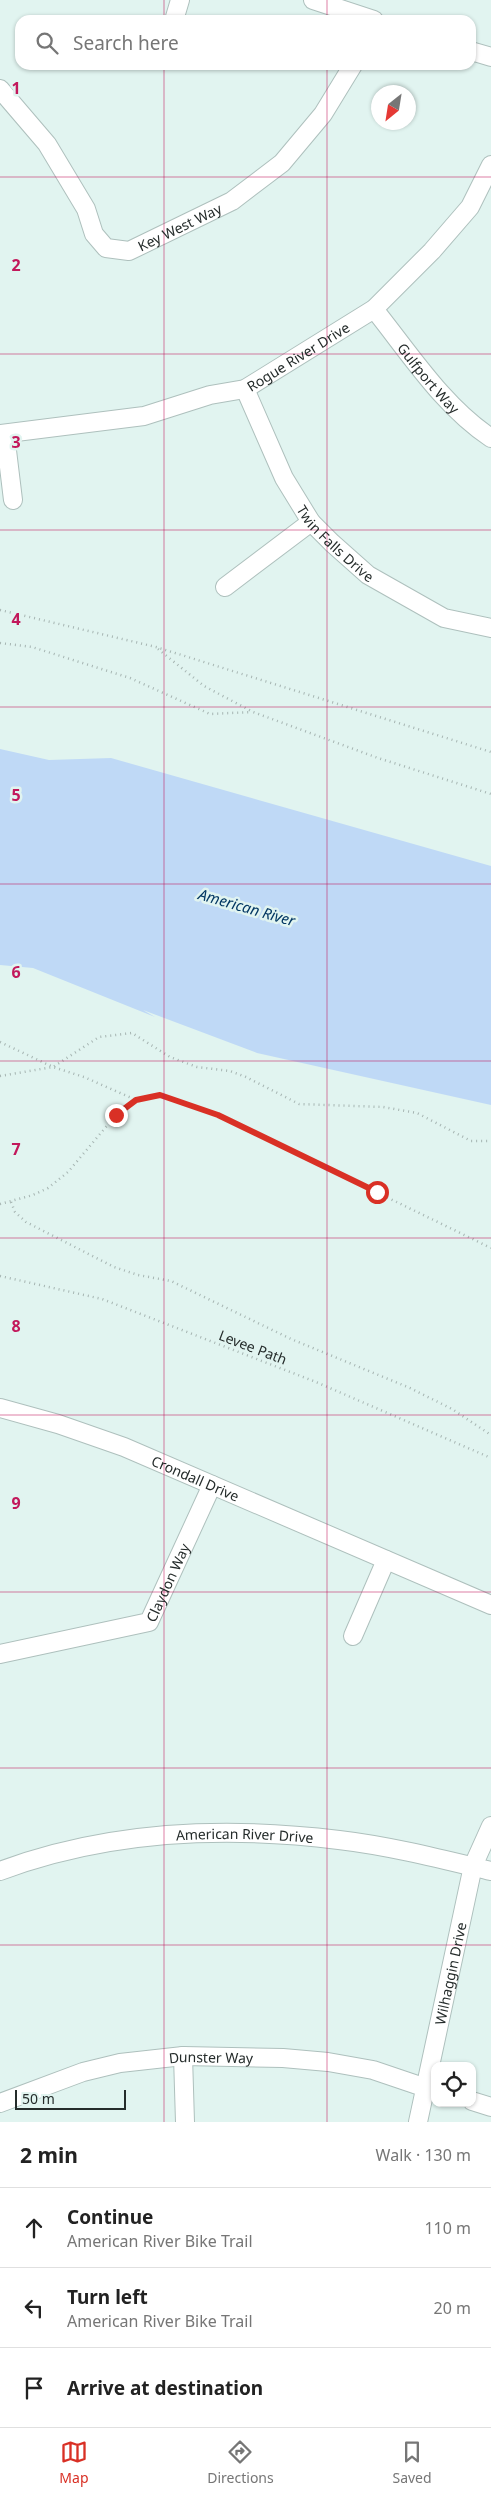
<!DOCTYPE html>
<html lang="en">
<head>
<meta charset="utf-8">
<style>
	:root { --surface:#fff; --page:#f2f2f2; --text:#222; --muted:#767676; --line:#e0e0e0; --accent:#d93025 }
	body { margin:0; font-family:"Noto Sans",sans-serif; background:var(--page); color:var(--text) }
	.controls { position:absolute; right:15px; bottom:15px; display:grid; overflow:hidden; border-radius:10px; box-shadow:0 1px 4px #0004 }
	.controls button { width:45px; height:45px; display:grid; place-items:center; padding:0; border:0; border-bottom:1px solid var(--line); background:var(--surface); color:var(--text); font:25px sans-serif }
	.compass { position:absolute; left:371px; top:85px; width:45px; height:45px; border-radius:50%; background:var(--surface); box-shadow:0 1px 4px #0004; rotate:210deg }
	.scale { position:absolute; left:15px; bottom:12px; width:111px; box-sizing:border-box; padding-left:5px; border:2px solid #252c2b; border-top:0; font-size:14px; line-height:18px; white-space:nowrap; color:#252c2b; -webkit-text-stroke:4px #e1f4f0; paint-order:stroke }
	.stop { position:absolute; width:15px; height:15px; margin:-11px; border:4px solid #d93025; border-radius:50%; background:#fff }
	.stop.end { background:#d93025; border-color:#fff; box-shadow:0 1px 5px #0008 }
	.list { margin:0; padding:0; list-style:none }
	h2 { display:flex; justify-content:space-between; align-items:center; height:65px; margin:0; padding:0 20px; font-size:21px }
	h2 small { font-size:16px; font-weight:400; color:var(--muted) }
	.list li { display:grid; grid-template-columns:32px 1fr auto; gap:15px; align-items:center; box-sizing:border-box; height:80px; padding:0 20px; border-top:1px solid var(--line) }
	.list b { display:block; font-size:19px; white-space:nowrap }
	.list p { margin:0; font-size:16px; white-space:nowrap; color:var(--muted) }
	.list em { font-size:16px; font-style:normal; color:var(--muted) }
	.icon { flex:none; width:28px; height:28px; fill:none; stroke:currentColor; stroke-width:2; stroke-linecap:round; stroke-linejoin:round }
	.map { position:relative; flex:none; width:491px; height:2122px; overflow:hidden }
	.search { position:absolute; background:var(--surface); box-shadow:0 1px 4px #0004; left:15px; right:15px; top:15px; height:55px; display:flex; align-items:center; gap:12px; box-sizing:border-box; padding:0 18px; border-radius:15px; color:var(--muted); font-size:19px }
	.sheet { height:305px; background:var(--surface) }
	nav { display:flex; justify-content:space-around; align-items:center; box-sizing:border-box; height:70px; border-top:1px solid var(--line); background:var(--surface); font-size:14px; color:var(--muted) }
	nav a { display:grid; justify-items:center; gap:2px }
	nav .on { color:var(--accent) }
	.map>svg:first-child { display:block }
	.water { fill:#bfd9f6 }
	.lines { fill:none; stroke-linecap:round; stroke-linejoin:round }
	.minor-casing { stroke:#aec0bd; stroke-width:20 }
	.path { stroke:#a6b5b2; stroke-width:2.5; stroke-dasharray:1 4; stroke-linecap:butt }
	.minor { stroke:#fff; stroke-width:18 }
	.route { stroke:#d93025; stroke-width:6 }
	.grid { fill:none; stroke:#c2185b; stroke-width:1; stroke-opacity:0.55 }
	.labels { text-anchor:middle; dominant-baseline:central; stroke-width:5; stroke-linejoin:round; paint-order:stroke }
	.street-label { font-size:14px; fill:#252c2b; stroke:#e1f4f0 }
	.water-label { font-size:15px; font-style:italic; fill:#043863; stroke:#e1f4f0 }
	.grid-label { font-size:16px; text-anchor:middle; font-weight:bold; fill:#c2185b; stroke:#e1f4f0; stroke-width:5; stroke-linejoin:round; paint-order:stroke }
</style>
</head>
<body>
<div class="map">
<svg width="491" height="2122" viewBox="0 0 491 2122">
	<rect width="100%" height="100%" fill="#e1f4f0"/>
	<!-- water -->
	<path class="water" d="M0 749 49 760 111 758 491 866V1105L257 1053 143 1010 155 1017 33 968 0 965Z"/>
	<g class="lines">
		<!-- minor casing -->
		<g class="minor-casing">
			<g id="minor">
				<path d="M313 0 374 20"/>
				<path d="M175 17 180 0"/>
				<path d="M471 51 491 57"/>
				<path id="s1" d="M0 89 47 144 86 209 94 234 106 248 129 251 232 201 282 163 323 114 353 65"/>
				<path id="s2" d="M374 309C410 354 443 406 491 438"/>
				<path id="s3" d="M245 389 284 478 311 522 332 543 368 575 444 618 491 628"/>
				<path id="s4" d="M0 434 144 416 210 395 245 389 374 309 432 251 470 207 491 165"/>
				<path d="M5 434 13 500"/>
				<path d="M225 587 311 522"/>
				<path id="s5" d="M0 1408 58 1424 124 1447 491 1605"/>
				<path d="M353 1636 386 1560"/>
				<path id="s6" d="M0 1654 149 1622 212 1485"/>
				<path id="s7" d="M0 1871C107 1831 226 1826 339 1840 390 1846 441 1859 491 1871"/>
				<path d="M183 2056 185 2122"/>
				<path d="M472 2101 491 2107"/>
				<path id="s8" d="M0 2103 83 2072 120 2063 183 2056 283 2058 328 2062 373 2070 435 2091"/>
				<path id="s9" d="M418 2122 473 1866 491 1826"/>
			</g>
		</g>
		<!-- path -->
		<g class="path">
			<path d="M0 610 156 647 491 752"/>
			<path d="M0 643 32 647 130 678 210 714 251 712"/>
			<path d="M158 649 204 686 253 712 378 758 491 794"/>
			<path d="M0 1042 53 1067 84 1077 136 1100"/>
			<path d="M0 1076 53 1067 99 1037 132 1033 170 1057 197 1067 230 1071 246 1077 299 1104 383 1107 417 1113 471 1141H491"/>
			<path d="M11 1202 15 1212 26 1222 114 1267 138 1275 171 1281 291 1339 410 1388 452 1409 491 1435"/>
			<path d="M0 1204 33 1195 48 1188 68 1172 116 1115 127 1106 143 1097 159 1095 218 1115 491 1248"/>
			<path d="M0 1276 102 1299 316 1382 491 1458"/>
		</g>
		<!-- minor -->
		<use href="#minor" class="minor"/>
	</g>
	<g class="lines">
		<!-- route -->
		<path class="route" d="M116 1115 136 1100 160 1095 218 1115 377 1192"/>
	</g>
	<!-- grid -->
	<path class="grid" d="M164 0V20M327 0V20M164 65V2122M327 65V2122M0 177H491M0 354H491M0 530H491M0 707H491M0 884H491M0 1061H491M0 1238H491M0 1415H491M0 1592H491M0 1768H491M0 1945H491"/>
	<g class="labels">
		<!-- street labels -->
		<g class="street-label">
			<text stroke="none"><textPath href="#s1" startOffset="272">Key West Way</textPath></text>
			<text stroke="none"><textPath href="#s4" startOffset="312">Rogue River Drive</textPath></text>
			<text stroke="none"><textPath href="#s2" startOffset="88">Gulfport Way</textPath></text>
			<text stroke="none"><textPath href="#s3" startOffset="181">Twin Falls Drive</textPath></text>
			<text transform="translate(253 1347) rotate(21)">Levee Path</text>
			<text stroke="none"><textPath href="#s5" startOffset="208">Crondall Drive</textPath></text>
			<text stroke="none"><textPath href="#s6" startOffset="196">Claydon Way</textPath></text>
			<text stroke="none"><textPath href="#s7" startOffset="249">American River Drive</textPath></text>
			<text stroke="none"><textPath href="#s9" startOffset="152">Wilhaggin Drive</textPath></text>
			<text stroke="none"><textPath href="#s8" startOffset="218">Dunster Way</textPath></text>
		</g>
		<!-- water labels -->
		<g class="water-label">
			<text transform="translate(247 907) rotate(16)">American River</text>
		</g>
	</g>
	<g class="grid-label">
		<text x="16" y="94">1</text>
		<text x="16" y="271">2</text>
		<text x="16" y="448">3</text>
		<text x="16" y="625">4</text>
		<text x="16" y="801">5</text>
		<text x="16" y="978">6</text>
		<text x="16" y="1155">7</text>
		<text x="16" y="1332">8</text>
		<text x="16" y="1509">9</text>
	</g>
</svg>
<div class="controls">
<button><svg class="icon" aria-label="locate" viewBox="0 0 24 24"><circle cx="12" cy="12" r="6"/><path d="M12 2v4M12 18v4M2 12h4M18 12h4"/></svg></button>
</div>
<svg class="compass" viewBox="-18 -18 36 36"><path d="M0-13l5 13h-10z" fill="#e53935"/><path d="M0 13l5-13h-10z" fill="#767676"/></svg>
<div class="scale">50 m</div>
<div class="stop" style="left:377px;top:1192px"></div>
<div class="stop end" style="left:116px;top:1115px"></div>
<div class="search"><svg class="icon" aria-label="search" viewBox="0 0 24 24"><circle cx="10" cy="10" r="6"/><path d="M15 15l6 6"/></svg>Search here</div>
</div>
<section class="sheet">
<h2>2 min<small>Walk · 130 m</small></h2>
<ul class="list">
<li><svg class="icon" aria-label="ahead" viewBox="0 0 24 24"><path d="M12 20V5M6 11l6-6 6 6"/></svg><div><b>Continue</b><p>American River Bike Trail</p></div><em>110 m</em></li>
<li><svg class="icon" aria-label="left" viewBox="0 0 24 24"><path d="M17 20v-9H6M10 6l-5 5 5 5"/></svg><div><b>Turn left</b><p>American River Bike Trail</p></div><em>20 m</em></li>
<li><svg class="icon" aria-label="arrive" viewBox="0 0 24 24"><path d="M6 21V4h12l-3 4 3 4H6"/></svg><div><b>Arrive at destination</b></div></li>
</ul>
</section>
<nav>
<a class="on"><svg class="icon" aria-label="map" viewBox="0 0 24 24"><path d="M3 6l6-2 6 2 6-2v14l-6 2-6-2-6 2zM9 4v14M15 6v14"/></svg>Map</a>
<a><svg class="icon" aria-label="directions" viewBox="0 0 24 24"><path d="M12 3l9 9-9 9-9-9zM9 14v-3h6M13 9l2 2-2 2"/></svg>Directions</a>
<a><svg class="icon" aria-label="saved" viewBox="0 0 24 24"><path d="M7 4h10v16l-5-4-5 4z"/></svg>Saved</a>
</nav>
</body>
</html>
